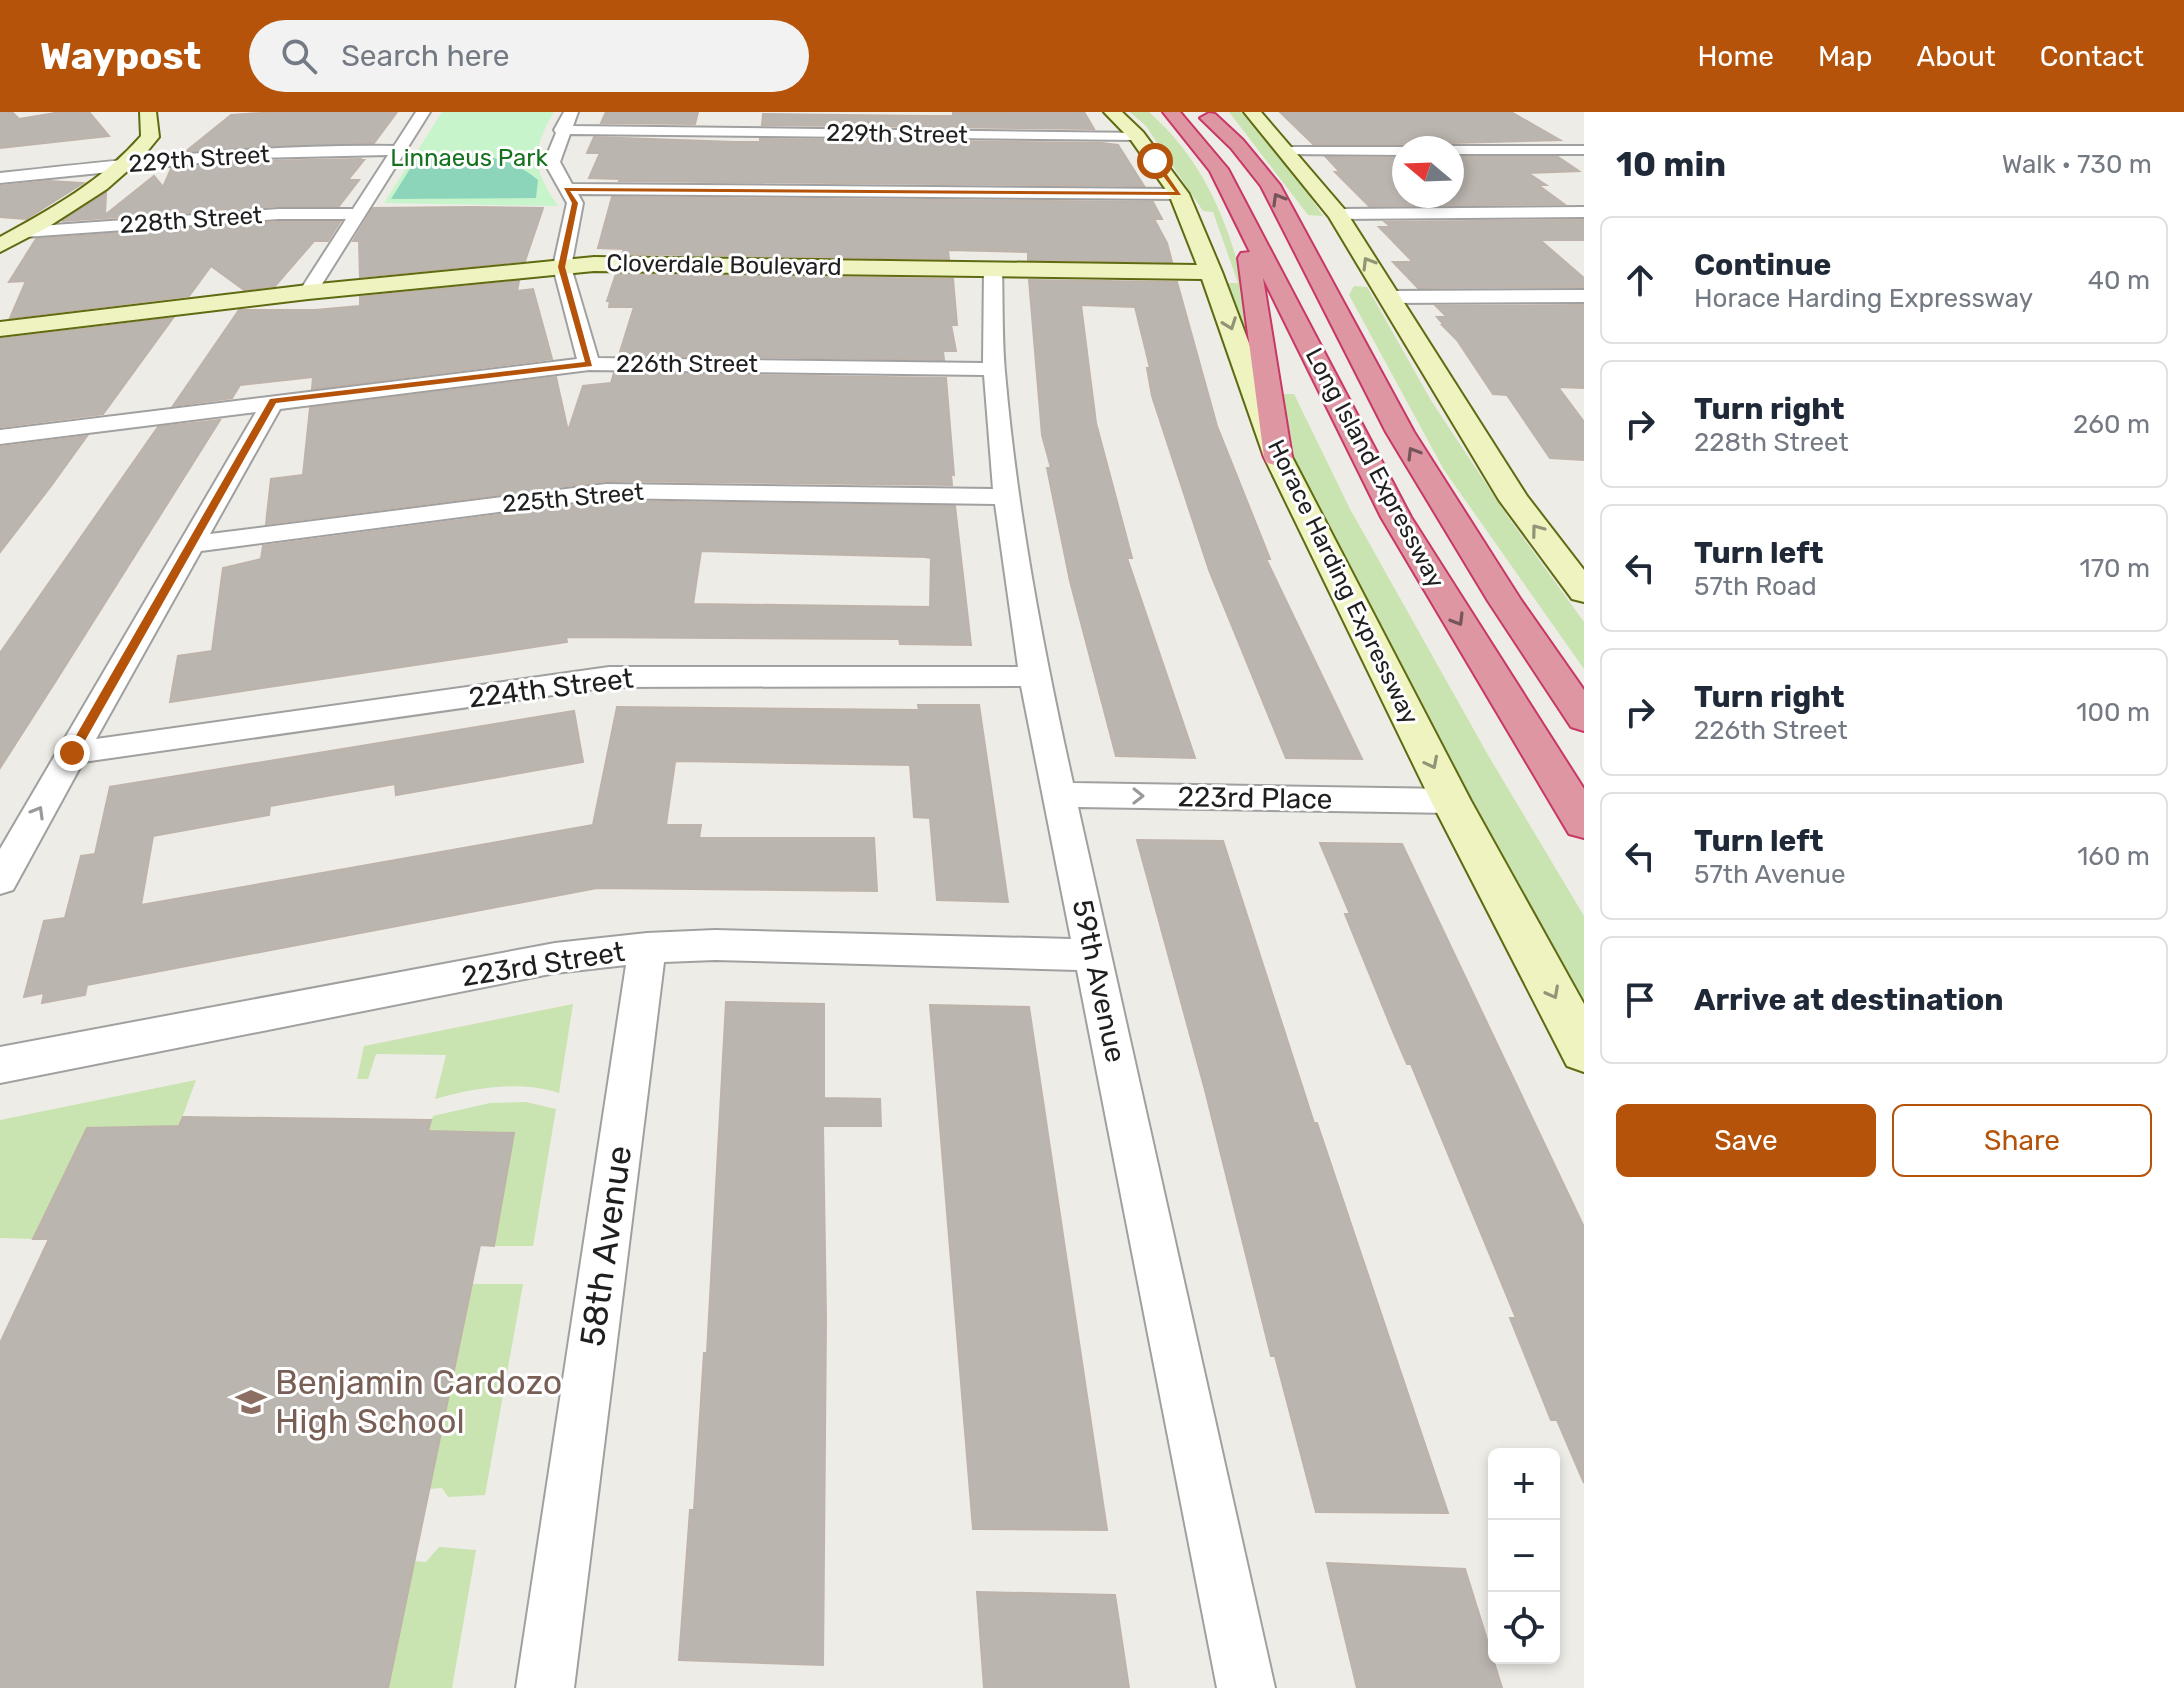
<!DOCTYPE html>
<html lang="en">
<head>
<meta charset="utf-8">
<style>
	:root { --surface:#fff; --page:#f2f2f3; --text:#1f2937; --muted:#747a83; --line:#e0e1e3; --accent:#b45309 }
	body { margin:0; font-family:Rubik,sans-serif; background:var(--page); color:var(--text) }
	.controls { position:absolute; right:24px; bottom:24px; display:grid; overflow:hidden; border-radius:12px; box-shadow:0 4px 12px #0003 }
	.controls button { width:72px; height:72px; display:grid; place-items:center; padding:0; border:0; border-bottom:2px solid var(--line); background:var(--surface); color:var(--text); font:40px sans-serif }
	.compass { position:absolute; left:1392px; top:24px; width:72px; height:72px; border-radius:50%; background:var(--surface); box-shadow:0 4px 12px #0003; rotate:289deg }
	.stop { position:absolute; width:24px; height:24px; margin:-18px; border:6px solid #b45309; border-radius:50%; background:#fff }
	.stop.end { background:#b45309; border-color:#fff; box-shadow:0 2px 8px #0008 }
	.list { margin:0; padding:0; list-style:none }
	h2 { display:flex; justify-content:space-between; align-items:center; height:104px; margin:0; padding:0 32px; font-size:34px }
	h2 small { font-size:26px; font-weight:400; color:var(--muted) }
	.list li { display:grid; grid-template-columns:52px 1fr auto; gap:24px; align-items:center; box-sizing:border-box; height:128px; margin:0 16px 16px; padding:0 16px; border:2px solid var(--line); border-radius:12px }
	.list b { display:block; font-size:30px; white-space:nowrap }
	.list p { margin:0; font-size:26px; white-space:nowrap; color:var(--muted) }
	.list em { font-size:26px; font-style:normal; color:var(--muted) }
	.actions { display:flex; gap:16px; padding:24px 32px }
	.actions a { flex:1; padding:18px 0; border:2px solid var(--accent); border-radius:12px; text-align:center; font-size:28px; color:var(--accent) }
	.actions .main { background:var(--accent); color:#fff }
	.icon { flex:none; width:44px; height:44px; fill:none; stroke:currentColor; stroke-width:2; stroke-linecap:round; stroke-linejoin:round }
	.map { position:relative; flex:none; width:1584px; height:1576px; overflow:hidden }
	header { display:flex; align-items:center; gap:48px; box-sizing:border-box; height:112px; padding:0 40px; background:var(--accent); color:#fff }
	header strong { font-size:38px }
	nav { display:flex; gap:44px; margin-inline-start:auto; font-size:28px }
	.search { width:560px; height:72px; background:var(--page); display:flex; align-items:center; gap:20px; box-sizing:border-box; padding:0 28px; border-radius:44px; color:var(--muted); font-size:30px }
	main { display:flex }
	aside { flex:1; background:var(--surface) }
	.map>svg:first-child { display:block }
	.grass { fill:#c9e3b1 }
	.park { fill:#c8f4cc }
	.pitch { fill:#8cd5ba }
	.building { fill:#bbb5af; stroke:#beb3aa; stroke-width:2; fill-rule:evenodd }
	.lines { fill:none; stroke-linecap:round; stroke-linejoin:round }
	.street-casing { stroke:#a0a0a0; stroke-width:4 }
	.secondary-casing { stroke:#5f6a11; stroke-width:4 }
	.highway-casing { stroke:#c83766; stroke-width:4 }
	.street { fill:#fff; fill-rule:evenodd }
	.secondary { fill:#eff3bf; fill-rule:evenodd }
	.highway { fill:#dd96a2; fill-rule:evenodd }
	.oneway { stroke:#74555a }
	.oneway2 { stroke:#919477 }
	.oneway3 { stroke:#9a9a9a }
	.route { fill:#b45309 }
	.labels { text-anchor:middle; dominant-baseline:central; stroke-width:6; stroke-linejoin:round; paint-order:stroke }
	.far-street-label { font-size:24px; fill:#1f1f1f; stroke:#fff }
	.far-park-label { font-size:24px; fill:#177220; stroke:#fff }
	.street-label { font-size:28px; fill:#1f1f1f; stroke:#fff }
	.near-street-label { font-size:34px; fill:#1f1f1f; stroke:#fff }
	.near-education-label { font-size:34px; fill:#785e54; stroke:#fff; text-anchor:start }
</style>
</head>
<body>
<header>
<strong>Waypost</strong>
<div class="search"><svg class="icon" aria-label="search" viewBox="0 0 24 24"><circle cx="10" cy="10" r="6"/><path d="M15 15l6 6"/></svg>Search here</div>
<nav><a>Home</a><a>Map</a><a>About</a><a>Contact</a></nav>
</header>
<main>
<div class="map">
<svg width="1584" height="1576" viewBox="0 0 1584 1576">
	<rect width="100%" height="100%" fill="#eeece6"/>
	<!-- grass -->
	<g class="grass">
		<path d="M1130 0H1149C1227 69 1245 166 1260 264L1227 171H1238L1213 100 1203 99 1146 14Z"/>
		<path d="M1229 0H1241L1301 71 1323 104 1308 103Z"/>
		<path d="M1354 174 1367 175 1432 290 1508 405 1584 510V557L1444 358 1349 183Z"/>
		<path d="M1283 282H1294L1350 397 1488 643 1584 804V893L1417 594 1303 371 1291 340Z"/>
		<path d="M573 892 559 981C519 968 474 976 435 987L446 943 376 942 368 967H357L364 934Z"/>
		<path d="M196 968 179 1014 87 1016 33 1127 0 1126V1008Z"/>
		<path d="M526 990 556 997 533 1134H494L514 1021 428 1019 433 1004 490 991Z"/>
		<path d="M472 1172H523L485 1383 448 1385 442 1376 429 1377Z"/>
		<path d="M439 1435 476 1438 452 1576H388L414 1449 426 1450Z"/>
	</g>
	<!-- park -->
	<path class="park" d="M442 0H554C531 39 532 57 558 94L384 91Z"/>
	<!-- pitch -->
	<path class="pitch" d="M420 41C461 40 506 40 538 68L536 86 391 87Z"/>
	<!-- building -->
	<g class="building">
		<path d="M0 0H12L19 7 61 0H89L109 24 0 36Z"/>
		<path d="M277 0H397L374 31 185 40 231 3Z"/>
		<path d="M606 0H698L695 12 601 11Z"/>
		<path d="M1084 0 1094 17 762 13 763 2 927 4H953V1Z"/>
		<path d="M1280 0H1511L1560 28 1452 31 1443 36H1412L1404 32H1313Z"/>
		<path d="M594 25 735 30H760V27L1102 31 1118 33 1144 74 619 69 620 67 589 66 600 41H587Z"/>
		<path d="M1326 45 1404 46V84H1452V45H1558L1579 59 1528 61 1546 73H1538L1564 92 1369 94 1335 60H1340Z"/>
		<path d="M360 47 359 48H364L348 68H359L339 94H279L62 109 106 81 105 103 154 64 163 75 171 57 249 49Z"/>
		<path d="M49 69 83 71 26 107 0 105V74Z"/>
		<path d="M612 85 1153 90 1162 107H1154L1167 131 1172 150 1028 148V140L948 138 949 147 622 142 624 137 598 136Z"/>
		<path d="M373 96 471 95 543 96 525 149 360 165 359 129H353Z"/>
		<path d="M1584 108V128H1540L1584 166V175L1418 176 1393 150H1413L1379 115H1391L1385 110Z"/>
		<path d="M279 110H340L328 129H314L275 174 244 178 211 154 189 184 10 206 26 169 9 170 36 127Z"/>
		<path d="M616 162 953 167 957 213H951L956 239H943L944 248 619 243 634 195H609L610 189H607Z"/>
		<path d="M1029 168 1177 170 1217 314 1270 447H1266L1362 647 1286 646 1209 458 1152 284 1147 256H1150L1135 195 1081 193 1096 311 1132 446H1127L1195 646 1116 644 1070 469 1047 356H1051L1042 323Z"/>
		<path d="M519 169 517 179 533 177 552 247 312 277 313 265 240 273 232 286 173 294 239 198H315L360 194V185Z"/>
		<path d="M1584 193V276L1558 275 1584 310V348L1550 346 1507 283 1493 282 1457 228 1442 213H1444L1437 205H1447L1436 194Z"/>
		<path d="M173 206 103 302 0 315V227Z"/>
		<path d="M614 261 946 266 954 363 951 362 952 373 606 369 266 412 271 367 303 363 310 296 556 265 568 319 583 274 611 271Z"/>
		<path d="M220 308 57 567 0 656V541L158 315Z"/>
		<path d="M87 324 51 374 0 440V335Z"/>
		<path d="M606 389 955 394 971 533 900 532 899 527 566 525 567 530 170 590 178 544 212 539 223 456 261 447 263 434ZM701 439 925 445 931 446 930 495 693 492Z"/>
		<path d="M918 593H979L1008 790 937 788 930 706 914 705 910 653 678 649 675 650 666 713H701L699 726H874L877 779 597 776 87 873 85 883 42 891 44 881 24 885 44 809 65 806 81 744 95 742 110 675 574 599 583 650 396 683 395 672 270 694 269 703 153 724 141 793 593 713 617 595 919 598Z"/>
		<path d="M1137 728 1223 729 1314 1011H1317L1448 1401 1316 1400 1275 1244H1271L1205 978Z"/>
		<path d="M1320 731 1402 732 1584 1115V1371L1557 1308H1551L1510 1206H1516L1411 952H1407L1392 917 1345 802H1350Z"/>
		<path d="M726 890 824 892V986L880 987 881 1014H823L826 1207 823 1553 679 1548 690 1398H694L704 1241H707Z"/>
		<path d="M930 893 1029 895 1107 1418 973 1417Z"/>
		<path d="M183 1005 431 1008 428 1019 514 1021 494 1134 480 1133 388 1576H0V1231L49 1127H33L87 1016 179 1014Z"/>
		<path d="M1327 1451 1465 1457 1502 1576H1357Z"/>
		<path d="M977 1480 1115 1483 1129 1576H984Z"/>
	</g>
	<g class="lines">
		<!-- street casing -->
		<g class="street-casing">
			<g id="street">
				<path d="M416 0H430L317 180 308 186 299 180 346 107H279L25 125 16 120 25 115 279 97H353L388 43 249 46 0 71V61C131 47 262 32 394 34Z"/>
				<path d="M564 0H578L573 14 1142 21V27L1137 28 570 22 560 50 572 72 1179 77 1187 82 1179 87 578 82 583 91 571 155 598 246 983 251 984 156 993 151 999 152 1002 156C1003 191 1002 226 1005 260 1017 399 1043 536 1073 671L1451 677 1463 681 1468 689 1463 697 1451 701 1078 695 1275 1576H1217L1077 858 715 848 664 850 574 1576H516L626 853 555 861 0 971V935L555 831 647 821 715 818 1071 827 1021 574 609 575 83 650 13 778 0 782V737L256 300 0 332V318L577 247 553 155 567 91 544 50 556 21 554 18ZM589 258 984 263 993 377 606 372 210 422 280 297ZM606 386 995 392 1018 555H609L96 627 201 439Z"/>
				<path d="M1452 34H1584V42H1452V36H1446Z"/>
				<path d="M1287 35H1404L1409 36H1404V43L1282 42 1280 39Z"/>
				<path d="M1584 95V105L1338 107 1330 102 1338 97Z"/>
				<path d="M1584 178V190L1389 191 1379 185 1389 179Z"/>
			</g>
		</g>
		<!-- secondary casing -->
		<g class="secondary-casing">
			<g id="secondary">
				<path d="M140 0H156L159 25 141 47 107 77 48 115 0 140V125C51 97 102 69 141 24Z"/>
				<path d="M1104 0H1122L1143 20 1189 82 1222 160 1292 345 1471 689 1584 892V960L1567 954 1431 689 1264 345 1202 167 594 159 308 187 0 224V210L308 173 594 145 1197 153 1169 82 1131 28Z"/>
				<path d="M1244 0H1261L1345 98 1527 384 1584 458V490L1572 487 1499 388 1329 105Z"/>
			</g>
		</g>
		<!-- highway casing -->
		<g class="highway-casing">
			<g id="highway">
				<path d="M1163 0H1180L1228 57 1411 405 1584 677V726L1569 722 1381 405 1263 166 1292 345 1288 351 1278 354 1268 351 1264 345 1238 146 1241 141 1250 140 1210 59Z"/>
				<path d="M1209 1 1215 2 1243 28 1280 73 1414 320 1521 488 1584 578V619L1571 615 1488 489 1386 320 1261 74 1231 36 1200 6Z"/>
			</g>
		</g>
		<!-- street -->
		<use href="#street" class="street"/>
		<!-- secondary -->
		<use href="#secondary" class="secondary"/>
		<!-- highway -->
		<use href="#highway" class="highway"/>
	</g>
	<!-- one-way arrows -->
	<defs><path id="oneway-chevron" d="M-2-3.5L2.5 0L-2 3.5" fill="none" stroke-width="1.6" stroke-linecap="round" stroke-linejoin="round" transform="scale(2)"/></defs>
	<g class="oneway">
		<use href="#oneway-chevron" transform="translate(1278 87) rotate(-120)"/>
		<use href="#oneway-chevron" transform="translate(1413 341) rotate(-121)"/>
		<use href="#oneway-chevron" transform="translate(1458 508) rotate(59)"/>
	</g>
	<g class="oneway2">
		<use href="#oneway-chevron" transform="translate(1368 151) rotate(-121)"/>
		<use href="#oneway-chevron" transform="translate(1230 212) rotate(70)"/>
		<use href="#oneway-chevron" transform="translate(1537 418) rotate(-127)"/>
		<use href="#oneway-chevron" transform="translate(1432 651) rotate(63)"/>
		<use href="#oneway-chevron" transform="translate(1553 881) rotate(62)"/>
	</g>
	<g class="oneway3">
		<use href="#oneway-chevron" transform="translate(1138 684) rotate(1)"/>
		<use href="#oneway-chevron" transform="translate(38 700) rotate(-60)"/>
	</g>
	<!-- route -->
	<path class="route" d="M1157 48 1181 83 570 79 578 91 565 155 592 254 276 291 78 641 72 645 66 641 270 287 585 250 558 155 572 91 564 76 1175 80 1152 49Z"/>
	<!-- icons -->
	<defs>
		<g id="school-bare" transform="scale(2.4)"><path d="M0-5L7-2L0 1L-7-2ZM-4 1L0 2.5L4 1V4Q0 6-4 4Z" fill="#8d6e63" stroke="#fff" stroke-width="2.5" paint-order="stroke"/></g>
	</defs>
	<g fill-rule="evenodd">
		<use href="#school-bare" x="251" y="1290"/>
	</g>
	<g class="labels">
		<!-- far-street labels -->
		<g class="far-street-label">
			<text transform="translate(897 22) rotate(1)">229th Street</text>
			<text transform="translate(199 47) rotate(-4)">229th Street</text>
			<text transform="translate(191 108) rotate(-4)">228th Street</text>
			<text transform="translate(724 153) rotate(1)">Cloverdale Boulevard</text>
			<text x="687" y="252">226th Street</text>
			<text transform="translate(1375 356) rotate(62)">Long Island Expressway</text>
			<text transform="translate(573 386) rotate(-5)">225th Street</text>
			<text transform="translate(1343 470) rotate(64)">Horace Harding Expressway</text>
		</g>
		<!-- far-park labels -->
		<g class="far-park-label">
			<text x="469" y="46">Linnaeus Park</text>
		</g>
		<!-- street labels -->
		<g class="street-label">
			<text transform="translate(551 576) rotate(-7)">224th Street</text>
			<text transform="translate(1255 686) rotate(1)">223rd Place</text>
			<text transform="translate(543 852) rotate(-9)">223rd Street</text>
			<text transform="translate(1099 869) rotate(78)">59th Avenue</text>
		</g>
		<!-- near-street labels -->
		<g class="near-street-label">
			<text transform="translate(606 1134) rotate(-82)">58th Avenue</text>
		</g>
		<!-- near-education labels -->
		<g class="near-education-label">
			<text x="275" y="1270">Benjamin Cardozo<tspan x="275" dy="39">High School</tspan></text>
		</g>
	</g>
</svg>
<div class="controls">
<button>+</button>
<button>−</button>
<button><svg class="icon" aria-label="locate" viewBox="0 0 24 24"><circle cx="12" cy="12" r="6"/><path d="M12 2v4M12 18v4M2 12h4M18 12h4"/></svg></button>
</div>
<svg class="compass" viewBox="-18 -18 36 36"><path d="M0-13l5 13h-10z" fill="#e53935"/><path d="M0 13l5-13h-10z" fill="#747a83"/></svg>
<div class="stop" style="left:1155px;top:49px"></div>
<div class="stop end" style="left:72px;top:641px"></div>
</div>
<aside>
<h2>10 min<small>Walk · 730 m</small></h2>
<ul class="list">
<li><svg class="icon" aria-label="ahead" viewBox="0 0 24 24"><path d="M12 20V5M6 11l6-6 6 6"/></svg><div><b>Continue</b><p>Horace Harding Expressway</p></div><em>40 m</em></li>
<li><svg class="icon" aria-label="right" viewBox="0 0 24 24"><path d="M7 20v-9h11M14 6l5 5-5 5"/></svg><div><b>Turn right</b><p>228th Street</p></div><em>260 m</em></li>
<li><svg class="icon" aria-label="left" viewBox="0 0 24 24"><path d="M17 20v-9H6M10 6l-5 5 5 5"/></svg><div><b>Turn left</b><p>57th Road</p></div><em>170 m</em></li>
<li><svg class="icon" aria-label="right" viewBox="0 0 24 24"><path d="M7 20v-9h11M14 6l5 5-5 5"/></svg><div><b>Turn right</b><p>226th Street</p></div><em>100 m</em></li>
<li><svg class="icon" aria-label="left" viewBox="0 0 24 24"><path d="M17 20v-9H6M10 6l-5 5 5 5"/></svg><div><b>Turn left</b><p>57th Avenue</p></div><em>160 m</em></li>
<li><svg class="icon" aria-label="arrive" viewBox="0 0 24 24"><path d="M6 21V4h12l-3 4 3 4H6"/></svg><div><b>Arrive at destination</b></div></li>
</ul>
<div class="actions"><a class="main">Save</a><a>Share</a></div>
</aside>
</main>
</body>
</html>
